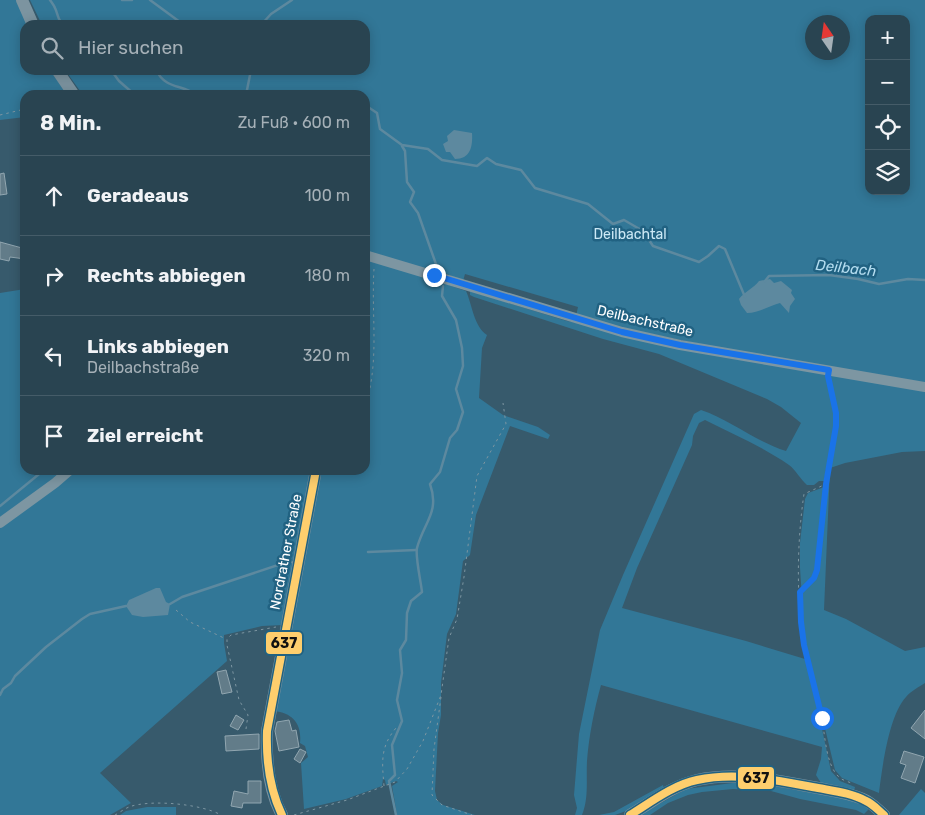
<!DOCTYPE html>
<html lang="de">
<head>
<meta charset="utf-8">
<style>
	:root { --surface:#294451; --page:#354e5b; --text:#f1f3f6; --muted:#a5b0b7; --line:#455c68 }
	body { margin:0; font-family:Rubik,sans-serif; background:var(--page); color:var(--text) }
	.controls { position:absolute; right:15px; top:15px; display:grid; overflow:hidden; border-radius:10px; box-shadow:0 2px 12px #0003 }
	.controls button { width:45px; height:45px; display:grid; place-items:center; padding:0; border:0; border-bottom:1px solid var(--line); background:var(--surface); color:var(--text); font:25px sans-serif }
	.compass { position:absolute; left:805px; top:15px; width:45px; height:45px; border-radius:50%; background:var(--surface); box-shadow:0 2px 12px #0003; rotate:347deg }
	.stop { position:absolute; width:15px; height:15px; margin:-11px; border:4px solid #1a73e8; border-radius:50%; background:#fff }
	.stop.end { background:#1a73e8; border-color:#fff; box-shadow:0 1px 5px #0008 }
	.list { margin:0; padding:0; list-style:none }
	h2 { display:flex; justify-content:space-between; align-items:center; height:65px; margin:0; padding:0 20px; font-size:21px }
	h2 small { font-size:16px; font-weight:400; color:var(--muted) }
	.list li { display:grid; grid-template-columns:32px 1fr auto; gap:15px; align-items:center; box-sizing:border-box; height:80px; padding:0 20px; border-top:1px solid var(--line) }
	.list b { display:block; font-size:19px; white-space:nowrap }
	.list p { margin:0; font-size:16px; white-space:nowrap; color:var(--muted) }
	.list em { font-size:16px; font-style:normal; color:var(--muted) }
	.icon { flex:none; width:28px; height:28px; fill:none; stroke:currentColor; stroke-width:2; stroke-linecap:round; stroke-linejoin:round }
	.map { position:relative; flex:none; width:925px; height:815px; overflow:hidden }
	.search { position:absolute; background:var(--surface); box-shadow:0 2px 12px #0003; left:20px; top:20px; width:350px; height:55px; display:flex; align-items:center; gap:12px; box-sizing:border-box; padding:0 18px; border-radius:15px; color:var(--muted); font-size:19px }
	.panel { position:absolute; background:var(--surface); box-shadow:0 2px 12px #0003; left:20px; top:90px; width:350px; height:385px; border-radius:15px }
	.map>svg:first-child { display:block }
	.green { fill:#327797; fill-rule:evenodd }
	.water { fill:#5d899f }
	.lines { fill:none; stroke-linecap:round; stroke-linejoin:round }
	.stream { stroke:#5d899f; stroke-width:2.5 }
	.building { fill:#627c89; stroke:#91a6b0 }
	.path { stroke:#7d96a2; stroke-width:1; stroke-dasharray:2.5 4; stroke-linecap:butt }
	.minor { stroke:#7d96a2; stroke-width:10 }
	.major { stroke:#7c94a0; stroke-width:12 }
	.bus-1-casing { stroke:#216282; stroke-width:11 }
	.bus-1 { stroke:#fece6d; stroke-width:8 }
	.route { stroke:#1a73e8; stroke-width:6 }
	.labels { text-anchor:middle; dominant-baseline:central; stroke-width:5; stroke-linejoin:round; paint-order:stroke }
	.park-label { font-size:14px; fill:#cce9f6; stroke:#216282 }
	.street-label { font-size:14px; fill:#fff; stroke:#216282 }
	.water-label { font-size:15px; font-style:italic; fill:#b4ddf0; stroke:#216282 }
	.line-badge { stroke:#216282; stroke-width:2 }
	.pale-badge-label { font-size:14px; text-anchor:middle; font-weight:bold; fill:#111 }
</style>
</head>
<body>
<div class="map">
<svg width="925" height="815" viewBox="0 0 925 815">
	<rect width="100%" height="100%" fill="#375a6c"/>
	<!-- green -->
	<g class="green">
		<path d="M0 0H18L28 25H25V70H51L69 95H25V117L0 120Z"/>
		<path d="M30 0H925V383C808 363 691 346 576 316L578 307 465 274 463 281 440 271V269H425L365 251V95H83L65 70H365V25H42ZM869 19H906V191H869ZM812 22H842V52H812Z"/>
		<path d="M365 259 405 270 466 291C472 304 474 327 487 335L482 348 479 398 503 415 538 427 550 435 548 439 510 426 476 515 470 555 463 561 456 614 447 634 441 683V715L438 733 435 791 437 800 443 805 475 815H397L392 786 398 782 396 781 386 785 385 780 383 779 382 786 346 799 304 809 301 763 308 757 305 746 300 743C302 724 293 713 274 711L320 470H365Z"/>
		<path d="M25 289V470H66L0 520V293Z"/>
		<path d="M470 291 567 321 925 390V451L902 452 845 463 830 468 824 610 846 619 905 651 925 647V683C919 687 911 691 906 697 889 715 882 768 879 793L842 778 835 770 805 645 800 568V543L805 499 808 493 827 486 830 468 826 469 824 481H819L814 485H807C800 479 796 470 789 465 763 447 733 434 705 420L699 423 693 436 692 445 637 568 622 608 746 641 805 659 815 696 831 771 840 781 855 787 854 791 821 783 816 775 821 759 822 747 601 685C594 710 589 736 587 761 586 780 589 798 582 815H575L577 808 574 795 579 734 600 630 623 575 694 414 701 410C731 420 756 442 786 451L801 423 781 407 767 399 659 354 603 339 474 297 470 295Z"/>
		<path d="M74 470H311L283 625 262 626 224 635V643L227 661 100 773 131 803 110 815H0V524Z"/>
		<path d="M740 782 758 783 847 799 867 807 868 810 864 814 856 810 800 799 771 791 733 789 702 792 688 795 668 803 650 815H639L686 789Z"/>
		<path d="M663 785 664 789 626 811 615 815H599L614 812Z"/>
		<path d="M921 789 925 793V815H899Z"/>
		<path d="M147 807H176V815H120L126 811Z"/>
	</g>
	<!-- water -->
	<g class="water">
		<path d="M454 130 472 133C473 147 470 159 455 159L450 152H446L443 144 448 141 447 136Z"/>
		<path d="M770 279 774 283 781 281 792 290 791 293 795 299 790 306 789 313 780 303C768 306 759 313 747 313L741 305 739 299C745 291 753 289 759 281Z"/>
		<path d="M156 588H160L166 602 170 604 168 615 143 617 132 615 126 606 129 600Z"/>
	</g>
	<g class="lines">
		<!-- stream -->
		<g class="stream">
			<path d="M50 0C52 3 54 5 55 8 59 16 57 22 67 25"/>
			<path d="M122 0H132"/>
			<path d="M150 0 184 25"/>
			<path d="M261 25 271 14 292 0"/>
			<path d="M111 70 119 81 135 95"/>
			<path d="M156 70C166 90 183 84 196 95"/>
			<path d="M246 95 251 70"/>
			<path d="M365 105 377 113 380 129 402 145 428 149 442 160 477 166 487 158 496 164 521 170 535 188 588 204 613 224 624 220 643 231 653 246 699 262 708 256 719 246 725 249 745 297"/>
			<path d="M402 146 405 151 407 182 414 192 410 202 418 213 437 267"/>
			<path d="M765 281 769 276 829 275 858 279 879 284 908 279 925 280"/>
			<path d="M0 506 44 470"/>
			<path d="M368 552 416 550"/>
			<path d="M170 604 182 597 290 561 294 563"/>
			<path d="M0 695 3 689 11 683 15 676 46 647 82 619 90 614 126 606"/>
			<path d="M396 815 389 781 395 775 392 745 402 721 397 700 402 673 400 650 406 640 407 613 411 601 422 592C421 582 415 556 417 548 424 522 440 512 430 484L440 472 450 438 457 430 463 412 456 389 463 366 462 348 456 320 442 296 443 286"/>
		</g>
	</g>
	<!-- building -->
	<g class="building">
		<path d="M4 173 7 194 0 195V174Z"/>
		<path d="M0 242 22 248 21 250 25 251V259L10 257 9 261 0 259Z"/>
		<path d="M226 670 232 692 222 694 217 672Z"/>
		<path d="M925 710V739L911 728Z"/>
		<path d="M236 715 244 720 238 730 230 726Z"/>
		<path d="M289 720 292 731 296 730 299 747 279 751 275 731 277 722Z"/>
		<path d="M259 734V749L226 751 225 736Z"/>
		<path d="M300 749 306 752 300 763 294 759Z"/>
		<path d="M904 751 924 757 915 783 901 778 906 765 900 763Z"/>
		<path d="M248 781H261V803H243L242 808 231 806 234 791 248 794Z"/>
	</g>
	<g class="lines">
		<!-- path -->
		<g class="path">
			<path d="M0 115 25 109"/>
			<path d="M829 380 836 413V426L826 484 804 494C797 540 796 600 804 647 808 669 816 691 821 714 825 731 825 763 838 776 841 780 847 781 851 783"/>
			<path d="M365 407C380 361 371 316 374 269"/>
			<path d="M800 591 815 578 817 570 825 485"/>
			<path d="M176 610 190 622 226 639"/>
			<path d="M441 697 434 749 432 795 442 805 472 815"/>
			<path d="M246 729 248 715 239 700 227 645V639L231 635 276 627"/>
			<path d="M384 786C382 762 380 747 396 728"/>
			<path d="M115 815C119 813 124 809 129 807 150 799 202 804 221 815"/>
			<path d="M294 815 347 800 395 782 407 769 423 741 441 695 449 638 457 619 464 577 477 476 506 424 503 403"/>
		</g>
		<!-- minor -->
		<g class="minor">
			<path d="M365 255 622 332 680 345 925 387"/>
			<path d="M0 523 55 483 70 470"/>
		</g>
		<!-- major -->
		<g class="major">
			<path d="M22 0 33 25"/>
			<path d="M57 70 74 95"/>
			<path d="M282 815C268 790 266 759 267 731L316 470"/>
			<path d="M630 815C652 802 672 786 697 780 737 771 779 781 818 788 833 791 849 793 863 799 871 802 877 809 884 815"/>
		</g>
		<!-- bus-1 casing -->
		<g class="bus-1-casing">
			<g id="bus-1">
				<path d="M282 815C269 788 266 760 267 731L316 470"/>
				<path d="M630 815C651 802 673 785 697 780 737 771 779 781 818 788 834 791 852 793 866 801 873 804 878 810 884 815"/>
			</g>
		</g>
		<!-- bus-1 -->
		<use href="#bus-1" class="bus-1"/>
	</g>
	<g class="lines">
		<!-- route -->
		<path class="route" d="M434 275 622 332 680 345 829 370 828 376 836 413V426L826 484 817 570 814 578 800 592 801 622 804 645 822 718"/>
	</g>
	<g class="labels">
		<!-- park labels -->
		<g class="park-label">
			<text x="630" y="234">Deilbachtal</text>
		</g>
		<!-- street labels -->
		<g class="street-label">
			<text transform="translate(645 321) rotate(13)">Deilbachstraße</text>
			<text transform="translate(286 552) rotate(-79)">Nordrather Straße</text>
		</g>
		<!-- water labels -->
		<g class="water-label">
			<text transform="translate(846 268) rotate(6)">Deilbach</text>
		</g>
	</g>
	<g class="line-badge">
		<rect x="265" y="631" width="38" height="24" rx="5" fill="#fece6d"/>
		<rect x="737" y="766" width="38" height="24" rx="5" fill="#fece6d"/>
	</g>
	<g class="pale-badge-label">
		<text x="284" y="648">637</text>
		<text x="756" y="783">637</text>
	</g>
</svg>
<div class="controls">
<button>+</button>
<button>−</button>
<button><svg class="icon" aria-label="locate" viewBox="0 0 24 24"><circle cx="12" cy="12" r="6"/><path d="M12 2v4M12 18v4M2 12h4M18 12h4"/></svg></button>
<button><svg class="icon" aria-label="layers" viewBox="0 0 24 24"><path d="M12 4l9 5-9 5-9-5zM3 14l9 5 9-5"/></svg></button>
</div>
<svg class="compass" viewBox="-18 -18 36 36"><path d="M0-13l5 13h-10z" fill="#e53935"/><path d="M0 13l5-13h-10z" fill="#a5b0b7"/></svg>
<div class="stop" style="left:822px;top:718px"></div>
<div class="stop end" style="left:434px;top:275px"></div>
<div class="search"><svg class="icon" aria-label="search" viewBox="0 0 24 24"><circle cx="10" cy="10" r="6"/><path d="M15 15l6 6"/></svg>Hier suchen</div>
<section class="panel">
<h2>8 Min.<small>Zu Fuß · 600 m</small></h2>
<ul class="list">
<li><svg class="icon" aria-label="ahead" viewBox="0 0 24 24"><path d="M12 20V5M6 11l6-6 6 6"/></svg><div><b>Geradeaus</b></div><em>100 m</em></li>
<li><svg class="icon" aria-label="right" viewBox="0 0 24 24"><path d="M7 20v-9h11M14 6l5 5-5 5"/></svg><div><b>Rechts abbiegen</b></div><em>180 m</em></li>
<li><svg class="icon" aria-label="left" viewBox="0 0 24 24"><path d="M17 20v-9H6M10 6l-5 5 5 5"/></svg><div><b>Links abbiegen</b><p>Deilbachstraße</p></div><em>320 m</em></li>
<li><svg class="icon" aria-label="arrive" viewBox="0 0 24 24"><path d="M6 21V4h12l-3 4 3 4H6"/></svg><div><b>Ziel erreicht</b></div></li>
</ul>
</section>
</div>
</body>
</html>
